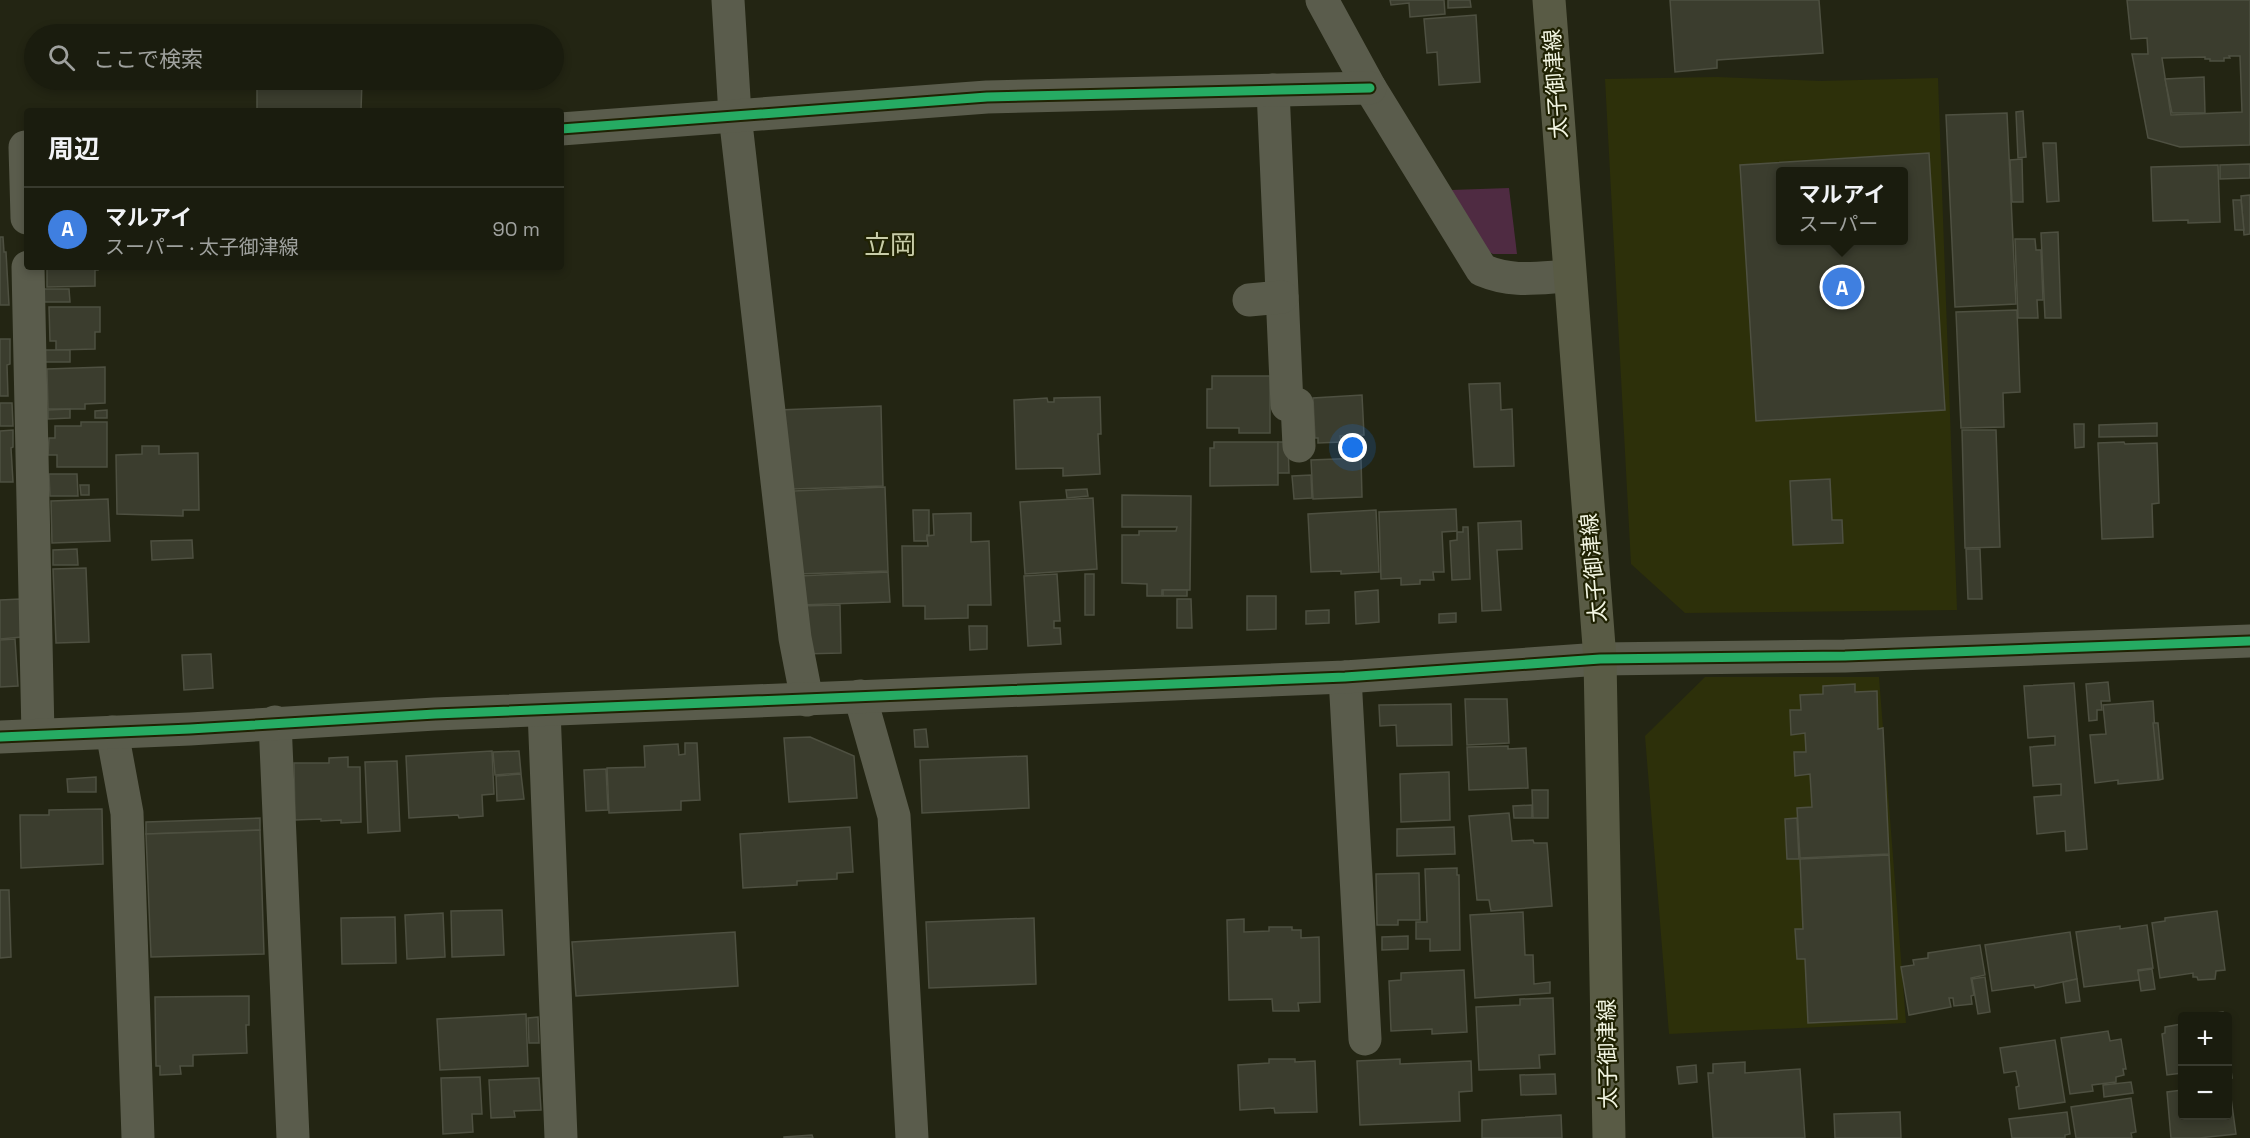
<!DOCTYPE html>
<html lang="ja">
<head>
<meta charset="utf-8">
<style>
	:root { --surface:#1a1c0e; --page:#232517; --text:#f1f3f6; --muted:#9fa19e; --line:#383a2e; --accent:#aaac9a }
	body { margin:0; font-family:"Space Grotesk","Noto Sans JP",sans-serif; background:var(--page); color:var(--text) }
	.controls { position:absolute; right:18px; bottom:18px; display:grid; overflow:hidden; border-radius:6px; box-shadow:0 3px 9px #0003 }
	.controls button { width:54px; height:54px; display:grid; place-items:center; padding:0; border:0; border-bottom:2px solid var(--line); background:var(--surface); color:var(--text); font:30px sans-serif }
	.you { position:absolute; left:1353px; top:448px; width:21px; height:21px; margin:-15px; border:4px solid #fff; border-radius:50%; background:#1a73e8; box-shadow:0 0 0 9px #1a73e833 }
	.badge { display:grid; place-items:center; width:39px; height:39px; border-radius:50%; background:var(--accent); color:#fff; font-size:20px; font-weight:700 }
	.pin { position:absolute; translate:-50% -50%; border:3px solid #fff; box-shadow:0 2px 6px #0006 }
	.popup { position:absolute; left:1776px; top:167px; width:132px; height:78px; box-sizing:border-box; display:grid; place-content:center; border-radius:6px; background:var(--surface); filter:drop-shadow(0 2px 4px #0005); font-size:20px; white-space:nowrap; color:var(--muted) }
	.popup b { font-size:22px; color:var(--text) }
	.popup::after { content:''; position:absolute; left:50%; top:100%; margin-left:-12px; border:12px solid transparent; border-top-color:var(--surface) }
	.list { margin:0; padding:0; list-style:none }
	h2 { display:flex; justify-content:space-between; align-items:center; height:78px; margin:0; padding:0 24px; font-size:26px }
	h2 small { font-size:20px; font-weight:400; color:var(--muted) }
	.list li { display:grid; grid-template-columns:39px 1fr auto; gap:18px; align-items:center; box-sizing:border-box; height:84px; padding:0 24px; border-top:2px solid var(--line) }
	.list b { display:block; font-size:22px; white-space:nowrap }
	.list p { margin:0; font-size:20px; white-space:nowrap; color:var(--muted) }
	.list em { font-size:20px; font-style:normal; color:var(--muted) }
	.icon { flex:none; width:33px; height:33px; fill:none; stroke:currentColor; stroke-width:2; stroke-linecap:round; stroke-linejoin:round }
	.map { position:relative; flex:none; width:2250px; height:1138px; overflow:hidden }
	.search { position:absolute; background:var(--surface); box-shadow:0 3px 9px #0003; left:24px; top:24px; width:540px; height:66px; display:flex; align-items:center; gap:15px; box-sizing:border-box; padding:0 21px; border-radius:33px; color:var(--muted); font-size:22px }
	.panel { position:absolute; background:var(--surface); box-shadow:0 3px 9px #0003; left:24px; top:108px; width:540px; height:162px; border-radius:6px }
	.map>svg:first-child { display:block }
	.built { fill:#2d300a; fill-rule:evenodd }
	.green { fill:#4f2b42 }
	.building { fill:#3b3d2e; stroke:#4e5041; stroke-width:1.5; fill-rule:evenodd }
	.lines { fill:none; stroke-linecap:round; stroke-linejoin:round }
	.minor { stroke:#5a5c4c; stroke-width:33 }
	.major { stroke:#595b45; stroke-width:33 }
	.cycleway-casing { stroke:#202203; stroke-width:13 }
	.cycleway { stroke:#26ab63; stroke-width:9 }
	.labels { text-anchor:middle; dominant-baseline:central; stroke-width:4.5; stroke-linejoin:round; paint-order:stroke }
	.street-label { font-size:22px; fill:#f2f5e2; stroke:#202203 }
	.quarter-label { font-size:26px; fill:#c8cca8; stroke:#202203 }
</style>
</head>
<body>
<div class="map">
<svg width="2250" height="1138" viewBox="0 0 2250 1138">
	<rect width="100%" height="100%" fill="#232513"/>
	<!-- built -->
	<g class="built">
		<path d="M1717 77 1820 81 1938 78 1957 610 1685 613 1631 564 1605 79ZM1780 172H1904V240H1780Z"/>
		<path d="M1705 677H1879L1906 1023 1669 1034 1645 736Z"/>
	</g>
	<!-- green -->
	<path class="green" d="M1509 188 1517 254H1493L1482 248 1451 190Z"/>
	<!-- building -->
	<g class="building">
		<path d="M1390 0H1444L1445 14 1410 17 1409 3 1391 5Z"/>
		<path d="M1448 0H1470L1471 7 1448 8Z"/>
		<path d="M1670 0H1819L1823 53 1717 60V68L1675 72Z"/>
		<path d="M2127 0H2250V145L2180 147 2148 138 2132 54H2148L2147 38 2131 39ZM2229 56H2240L2242 112 2171 115 2162 58 2205 57V59H2210V61H2224V58H2230Z"/>
		<path d="M1476 15 1480 82 1439 85 1437 52 1427 53 1424 19Z"/>
		<path d="M2204 77 2205 113H2172L2165 79Z"/>
		<path d="M257 80H362L361 111H257Z"/>
		<path d="M2023 111 2026 157 2018 158 2016 112Z"/>
		<path d="M2007 113 2016 304 1955 307 1946 115Z"/>
		<path d="M2043 143H2056L2059 201 2047 202Z"/>
		<path d="M1929 153 1945 410 1756 421 1740 165ZM1780 172H1904V240H1780Z"/>
		<path d="M2022 159 2023 202H2012L2010 160Z"/>
		<path d="M2250 164V178L2220 179V165Z"/>
		<path d="M2218 165 2220 222 2188 223V220L2153 221 2151 167Z"/>
		<path d="M2250 195V234L2244 235 2241 196Z"/>
		<path d="M2233 200H2241L2244 230H2235Z"/>
		<path d="M2058 232 2061 318H2045L2041 233Z"/>
		<path d="M0 237H3L4 252H6L9 305H0Z"/>
		<path d="M2015 239H2035L2036 250H2041L2043 300H2037L2038 318H2018Z"/>
		<path d="M47 267H98V270H95V286L47 287Z"/>
		<path d="M42 289H69L70 302H43Z"/>
		<path d="M49 307H100V332H95V349L56 350V341H50Z"/>
		<path d="M2017 310 2020 392 2003 393 2004 427 1961 428 1956 312Z"/>
		<path d="M0 339H10V364L7 365 8 396H0Z"/>
		<path d="M44 350H70V362H45Z"/>
		<path d="M105 367V403L85 404V409H48L47 369Z"/>
		<path d="M1212 376H1270V433H1239V428H1207V389H1212Z"/>
		<path d="M1500 383 1501 410 1512 409 1514 466 1474 467 1469 384Z"/>
		<path d="M1362 395 1364 435 1340 436 1341 442 1318 443V438H1315L1313 398Z"/>
		<path d="M1100 397 1101 434H1098L1100 474 1063 476V468L1016 469 1014 400 1047 398 1048 402H1054V398Z"/>
		<path d="M0 403H12L13 426H0Z"/>
		<path d="M881 406 883 486 793 489 778 410Z"/>
		<path d="M70 409V418L48 419V410Z"/>
		<path d="M107 410V418H95V411Z"/>
		<path d="M81 422H107V467H57V455H48L49 438H55V426H81Z"/>
		<path d="M2157 423V436L2099 437V425Z"/>
		<path d="M2074 424H2084V447L2075 448Z"/>
		<path d="M13 430V447L11 448 13 482H0V431Z"/>
		<path d="M1962 430H1996L2000 547 1965 548Z"/>
		<path d="M1214 442H1278V485L1210 486V448H1214Z"/>
		<path d="M1278 442H1288L1289 473H1278Z"/>
		<path d="M2124 442 2125 444 2157 443 2159 503 2152 504 2153 537 2102 539 2098 443Z"/>
		<path d="M142 446H159V454L198 453 199 510H183V516L117 514 116 455 142 454Z"/>
		<path d="M1361 458 1362 497 1313 499 1311 460Z"/>
		<path d="M49 474H77L78 496H50Z"/>
		<path d="M1311 475 1312 498 1294 499 1292 476Z"/>
		<path d="M1830 479 1832 520H1842L1843 543 1793 545 1790 481Z"/>
		<path d="M80 485H89V495H81Z"/>
		<path d="M885 487 888 571 797 574 794 491Z"/>
		<path d="M1087 489 1088 496 1067 498 1066 490Z"/>
		<path d="M1122 495 1191 496 1190 590H1162V596H1147V584L1122 583V535H1139V531H1176L1177 527H1122Z"/>
		<path d="M1093 498 1097 569 1025 574 1020 502Z"/>
		<path d="M108 499 110 541 52 543 51 501Z"/>
		<path d="M1456 509 1457 531 1442 532 1444 572H1433L1434 580H1420V584L1401 585V578L1381 579 1379 512Z"/>
		<path d="M913 510H929V535H927V541H914Z"/>
		<path d="M1376 510 1379 572 1341 574V571L1311 572 1308 514Z"/>
		<path d="M971 513V542L989 541 991 605H968V618L925 619V606H903L902 546H928L927 536 934 535 933 514Z"/>
		<path d="M1521 521 1522 549 1497 550 1501 610 1482 611 1478 523Z"/>
		<path d="M1463 527H1468L1470 579 1452 580 1450 541 1457 540V532H1463Z"/>
		<path d="M192 540 193 558 152 560 151 541Z"/>
		<path d="M77 549 78 565H53V550Z"/>
		<path d="M1966 549H1980L1982 599H1968Z"/>
		<path d="M86 568 89 642 56 643 53 569Z"/>
		<path d="M888 572 890 602 799 605 798 576Z"/>
		<path d="M1057 574 1060 621H1054V628H1060L1061 644 1028 646 1024 576Z"/>
		<rect x="1085" y="574" width="9" height="41"/>
		<rect x="1163" y="590" width="24" height="6"/>
		<path d="M1378 590 1379 622 1356 624 1355 592Z"/>
		<path d="M1247 596H1276V629L1247 630Z"/>
		<path d="M20 599 22 637 0 639V600Z"/>
		<path d="M1177 599H1191L1192 628H1177Z"/>
		<path d="M840 605 841 653 801 654 800 606Z"/>
		<path d="M1329 610V623L1306 624V611Z"/>
		<path d="M1456 613V622L1439 623V614Z"/>
		<path d="M969 626H987V649L970 650Z"/>
		<path d="M15 639 18 686 0 687V640Z"/>
		<path d="M211 654 213 688 184 690 182 655Z"/>
		<path d="M2108 682 2110 701H2101L2102 710H2097V720L2089 721 2086 684Z"/>
		<path d="M2074 683 2087 849 2066 851 2065 831 2037 834 2034 797 2061 795V784L2033 786 2030 747 2055 745V736L2028 738 2024 686Z"/>
		<path d="M1855 684V692L1877 691 1878 729 1883 728 1889 854 1800 858 1797 808 1812 807 1810 774 1795 776 1794 752H1806L1805 733 1791 735 1790 710H1801L1800 695 1823 694V686Z"/>
		<path d="M1465 699H1507L1509 743 1467 745Z"/>
		<path d="M2153 701 2158 780 2118 784V780L2095 783 2090 735 2106 734 2103 705Z"/>
		<path d="M1451 704 1452 745 1397 746 1396 725 1380 726 1379 705Z"/>
		<path d="M2153 723H2158L2163 779 2159 780Z"/>
		<path d="M926 729 928 747H915L914 730Z"/>
		<path d="M810 737 854 756 857 798 789 802 784 738Z"/>
		<path d="M685 743H697L700 800 681 801V810L609 813 607 768 645 767 644 746 678 744 679 755 685 754Z"/>
		<path d="M1508 746V749L1526 748 1528 788 1469 790 1467 747Z"/>
		<path d="M492 751 494 794 482 795 483 816 459 818 458 815 409 818 406 756Z"/>
		<path d="M519 751 521 773 495 775 493 752Z"/>
		<path d="M1027 756 1029 808 922 813 920 760Z"/>
		<path d="M348 757V767H360L361 822 341 823V820L321 821V819L295 820 294 763H329V758Z"/>
		<path d="M397 761 400 831 368 833 365 762Z"/>
		<path d="M606 769 608 810 586 811 584 770Z"/>
		<path d="M1449 772 1450 820 1401 822 1400 774Z"/>
		<path d="M521 774 524 799 497 801 496 776Z"/>
		<path d="M96 777V792H68L67 779Z"/>
		<path d="M1532 790H1548V818H1533Z"/>
		<path d="M1532 805V818H1514L1513 806Z"/>
		<path d="M102 809 103 864 21 868 20 815H49V810Z"/>
		<path d="M1509 813 1512 841 1533 840 1534 843H1547L1552 906 1491 911 1489 900H1477L1469 816Z"/>
		<path d="M260 818V830L146 834V822Z"/>
		<path d="M1797 818 1799 859H1787L1785 819Z"/>
		<path d="M850 827 853 872 837 873V879L797 881V885L743 888 740 834Z"/>
		<path d="M1454 827 1455 854 1397 856V829Z"/>
		<path d="M260 830 264 954 151 957 146 834Z"/>
		<path d="M1889 855 1897 1019 1808 1023 1805 959H1797L1795 929H1803L1800 859Z"/>
		<path d="M1457 868V875H1459L1460 950 1430 951V939H1416V922H1427L1425 869Z"/>
		<path d="M1419 873 1420 920H1398V925H1377L1376 874Z"/>
		<path d="M0 890H9L11 957 0 958Z"/>
		<path d="M502 910 504 955 452 957 451 911Z"/>
		<path d="M2217 911 2225 970 2216 971 2215 979 2198 980 2197 977H2193V973L2160 978 2152 923 2165 921V918Z"/>
		<path d="M1523 912 1525 955H1533L1534 984 1550 982V993L1475 998 1470 915Z"/>
		<path d="M443 913 445 957 407 959 405 915Z"/>
		<path d="M395 917 396 963 342 964 341 918Z"/>
		<path d="M1034 918 1036 984 929 988 926 922Z"/>
		<path d="M1244 919V932L1269 931V927H1292V930H1301V938L1319 937 1320 1002 1298 1003 1299 1011H1273L1272 999 1229 1000 1227 920Z"/>
		<path d="M2147 925 2153 968 2138 970 2139 980 2084 987 2076 932 2120 926V929Z"/>
		<path d="M735 932 738 986 576 996 572 942Z"/>
		<path d="M2070 932 2077 979 2035 988 2034 985 1992 991 1985 945Z"/>
		<path d="M1408 936V949L1382 950V937Z"/>
		<path d="M1980 945 1985 975 1971 978 1974 995 1971 996 1972 1004 1954 1006 1953 998H1949L1951 1007 1909 1015 1901 967 1914 965 1913 960 1928 958V953Z"/>
		<path d="M2152 969 2155 989 2141 991 2138 971Z"/>
		<path d="M1464 970 1467 1032 1432 1034V1029L1391 1031 1389 981 1401 980V973Z"/>
		<path d="M1985 977 1990 1012 1978 1014 1972 979Z"/>
		<path d="M2077 979 2080 1001 2066 1003 2063 982Z"/>
		<path d="M249 996V1025H246L247 1053 193 1055V1066H180L181 1074 160 1075V1066H156L155 997Z"/>
		<path d="M1553 998 1555 1054 1539 1055 1540 1068 1479 1070 1476 1007 1520 1005V999Z"/>
		<path d="M2223 1012 2224 1016H2192Z"/>
		<path d="M526 1014 528 1066 440 1070 437 1019Z"/>
		<path d="M538 1017 539 1043H529L528 1018Z"/>
		<path d="M2182 1024V1073L2167 1075 2162 1034 2165 1033V1027Z"/>
		<path d="M2108 1031 2110 1041 2121 1039 2126 1069H2123L2124 1075 2116 1077V1082L2092 1085 2093 1091 2070 1094 2061 1038Z"/>
		<path d="M2055 1040 2065 1102 2019 1109 2016 1087 2019 1086 2016 1071 2004 1073 2000 1048Z"/>
		<path d="M2228 1047 2232 1078H2228Z"/>
		<path d="M1269 1059H1295V1062L1315 1061 1317 1112 1275 1113 1274 1108 1240 1110 1238 1065 1269 1063Z"/>
		<path d="M1400 1059V1064L1471 1061 1472 1091 1459 1092 1460 1121 1360 1125 1357 1061Z"/>
		<path d="M1745 1062V1073L1800 1069 1805 1138H1713L1708 1073H1713V1064Z"/>
		<path d="M1696 1065 1697 1082 1679 1084 1677 1067Z"/>
		<path d="M1555 1074 1556 1094 1521 1095 1520 1075Z"/>
		<path d="M480 1077 482 1114H472L473 1132 443 1134 441 1078Z"/>
		<path d="M539 1078 541 1110 514 1111 515 1117 491 1118 489 1080Z"/>
		<path d="M2131 1082 2133 1093 2104 1097 2103 1085Z"/>
		<path d="M2228 1084H2229L2236 1134 2199 1138H2171L2167 1092 2182 1090V1116H2228Z"/>
		<path d="M2131 1098 2136 1132 2131 1133 2132 1138H2076L2071 1107Z"/>
		<path d="M1900 1112 1901 1138H1835L1834 1114Z"/>
		<path d="M2067 1112 2070 1134 2065 1135V1138H2012L2009 1119Z"/>
		<path d="M1561 1115 1562 1138H1482V1120Z"/>
		<path d="M812 1135 813 1138H784V1137Z"/>
	</g>
	<g class="lines">
		<!-- minor -->
		<g class="minor">
			<path d="M728 0 735 115 795 638 807 700"/>
			<path d="M1322 0 1370 88 1482 270C1513 283 1536 278 1569 276"/>
			<path d="M1273 90 1287 405 1297 404 1299 446"/>
			<path d="M561 129 987 97 1370 88"/>
			<path d="M25 147 27 218"/>
			<path d="M28 267 38 735"/>
			<path d="M1249 300 1282 297"/>
			<path d="M1345 677 1365 1039"/>
			<path d="M860 696 894 816 912 1138"/>
			<path d="M544 710 561 1138"/>
			<path d="M275 722 293 1138"/>
			<path d="M112 732 127 813 138 1138"/>
			<path d="M0 737 190 729 435 714 1345 677 1600 659 1845 656 2250 641"/>
		</g>
		<!-- major -->
		<path class="major" d="M1549 0 1600 659 1609 1138"/>
		<!-- cycleway casing -->
		<g class="cycleway-casing">
			<g id="cycleway">
				<path d="M561 129 987 97 1370 88"/>
				<path d="M0 737 190 729 435 714 1345 677 1600 659 1845 656 2250 641"/>
			</g>
		</g>
		<!-- cycleway -->
		<use href="#cycleway" class="cycleway"/>
	</g>
	<g class="labels">
		<!-- street labels -->
		<g class="street-label">
			<text transform="translate(1555 84) rotate(-94)">太子御津線</text>
			<text transform="translate(1593 568) rotate(-95)">太子御津線</text>
			<text transform="translate(1607 1054) rotate(-91)">太子御津線</text>
		</g>
		<!-- quarter labels -->
		<g class="quarter-label">
			<text x="890" y="245">立岡</text>
		</g>
	</g>
</svg>
<div class="controls">
<button>+</button>
<button>−</button>
</div>
<div class="you"></div>
<div class="pin badge" style="left:1842px;top:287px;background:#3f7fe0">A</div>
<div class="popup"><b>マルアイ</b>スーパー</div>
<div class="search"><svg class="icon" aria-label="search" viewBox="0 0 24 24"><circle cx="10" cy="10" r="6"/><path d="M15 15l6 6"/></svg>ここで検索</div>
<section class="panel">
<h2>周辺<small></small></h2>
<ul class="list">
<li><span class="badge" style="background:#3f7fe0">A</span><div><b>マルアイ</b><p>スーパー · 太子御津線</p></div><em>90 m</em></li>
</ul>
</section>
</div>
</body>
</html>
